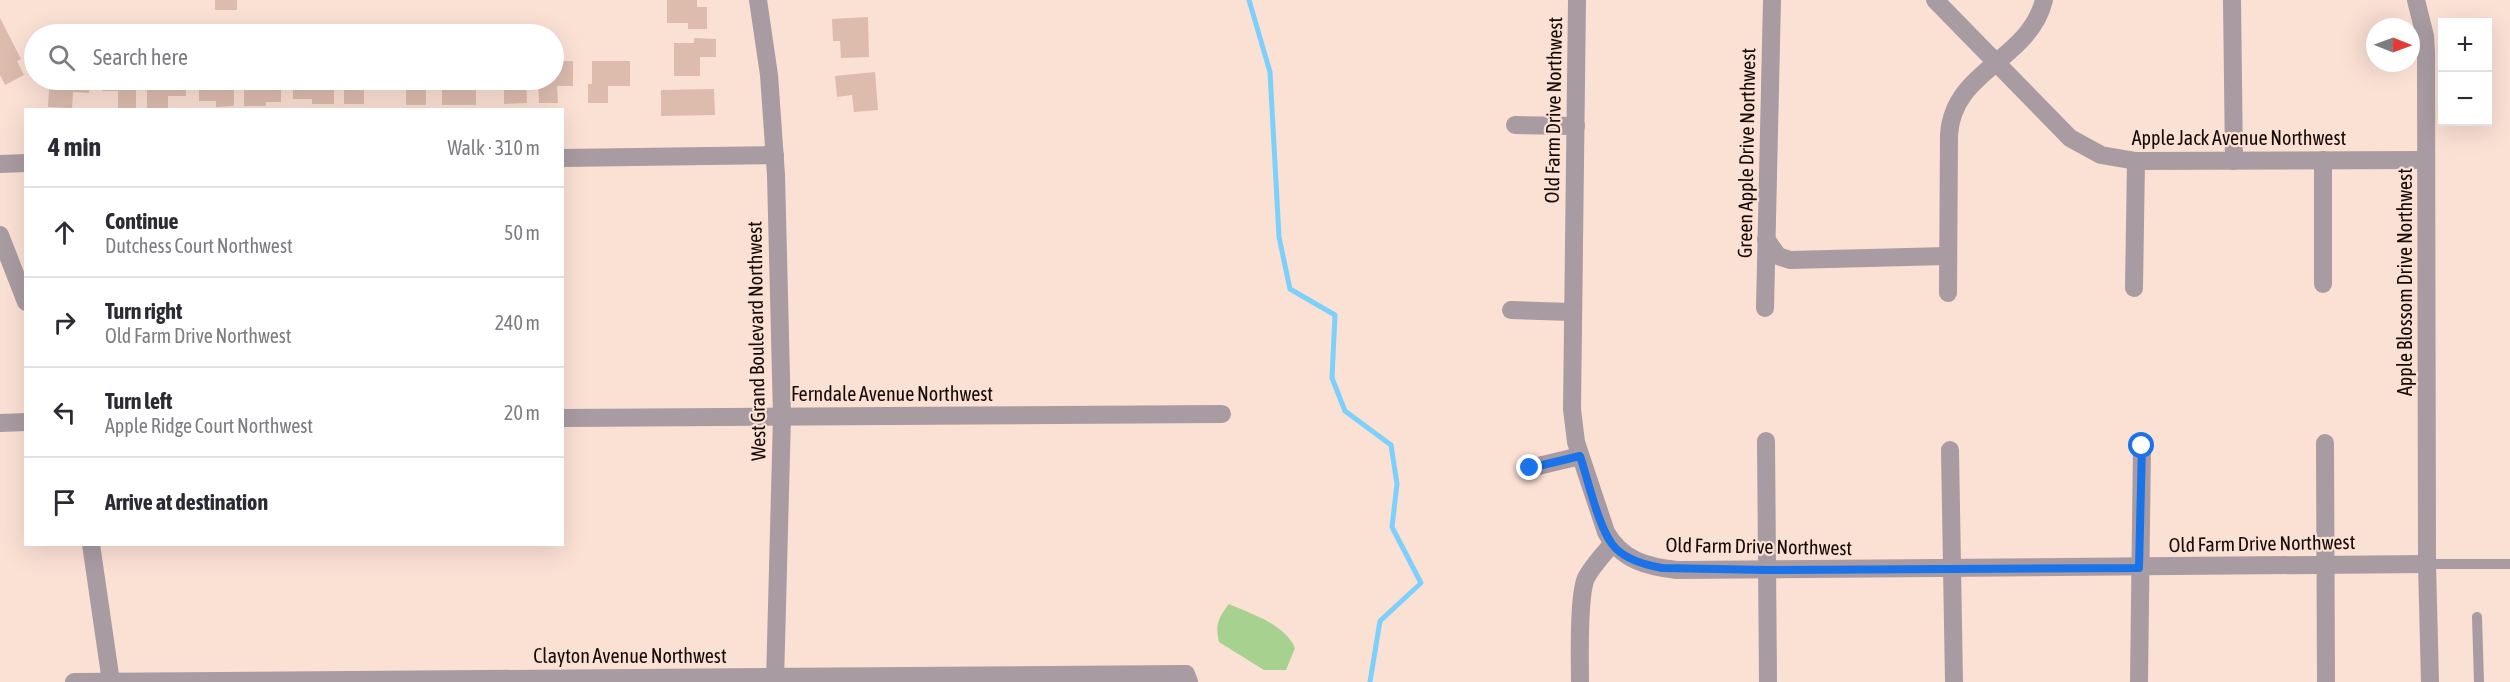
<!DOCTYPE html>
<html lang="en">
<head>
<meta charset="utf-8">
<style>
	:root { --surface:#fff; --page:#f2f2f3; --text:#2b2b33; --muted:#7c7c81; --line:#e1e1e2 }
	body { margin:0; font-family:"Asap Condensed",sans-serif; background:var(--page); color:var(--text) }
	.controls { position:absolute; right:18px; top:18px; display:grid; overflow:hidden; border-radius:0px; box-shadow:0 6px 24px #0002 }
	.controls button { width:54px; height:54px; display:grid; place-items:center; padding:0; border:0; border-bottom:2px solid var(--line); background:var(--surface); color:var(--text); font:30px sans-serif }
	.compass { position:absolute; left:2366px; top:18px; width:54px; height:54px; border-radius:50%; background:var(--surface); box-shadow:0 6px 24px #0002; rotate:91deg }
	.stop { position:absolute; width:18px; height:18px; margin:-14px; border:4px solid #1a73e8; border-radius:50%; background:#fff }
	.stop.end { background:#1a73e8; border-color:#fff; box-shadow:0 2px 6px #0008 }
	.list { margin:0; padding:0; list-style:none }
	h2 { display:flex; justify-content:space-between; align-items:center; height:78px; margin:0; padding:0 24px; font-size:26px }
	h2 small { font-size:20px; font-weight:400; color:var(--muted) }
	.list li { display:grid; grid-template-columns:39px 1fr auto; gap:18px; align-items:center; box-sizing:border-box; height:90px; padding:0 24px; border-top:2px solid var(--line) }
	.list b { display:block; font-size:22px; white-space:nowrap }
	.list p { margin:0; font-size:20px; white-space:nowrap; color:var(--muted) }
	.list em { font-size:20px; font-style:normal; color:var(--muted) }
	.icon { flex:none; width:33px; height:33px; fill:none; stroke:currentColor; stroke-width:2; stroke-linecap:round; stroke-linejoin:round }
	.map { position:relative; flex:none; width:2510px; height:682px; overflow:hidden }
	.search { position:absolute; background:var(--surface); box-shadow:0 6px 24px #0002; left:24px; top:24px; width:540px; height:66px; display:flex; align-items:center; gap:15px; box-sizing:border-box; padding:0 21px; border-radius:33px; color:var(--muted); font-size:22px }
	.panel { position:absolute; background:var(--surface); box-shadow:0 6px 24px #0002; left:24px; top:108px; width:540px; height:438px; border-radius:0px }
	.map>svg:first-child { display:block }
	.green { fill:#a7d18e }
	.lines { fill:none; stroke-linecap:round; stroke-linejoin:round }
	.stream { stroke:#7dd0fb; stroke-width:5 }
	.building { fill:#ddbcad }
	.service { stroke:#a99ba2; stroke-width:10 }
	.minor { stroke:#a99ba2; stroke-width:18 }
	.route { stroke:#1a73e8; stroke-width:8 }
	.labels { text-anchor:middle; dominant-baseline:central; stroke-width:4.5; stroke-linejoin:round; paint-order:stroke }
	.street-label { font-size:20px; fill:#150a06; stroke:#fbe0d4 }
</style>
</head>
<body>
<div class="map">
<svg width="2510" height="682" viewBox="0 0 2510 682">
	<rect width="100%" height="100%" fill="#fbe0d4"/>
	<!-- green -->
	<path class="green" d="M1229 604C1251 614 1285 624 1295 648L1286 670H1264L1219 642C1215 625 1218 618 1229 604Z"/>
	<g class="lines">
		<!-- stream -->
		<path class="stream" d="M1249 0 1270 72 1279 237 1290 289 1335 315 1332 378 1345 411 1391 445 1397 484 1392 527 1421 583 1380 621 1370 682"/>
	</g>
	<!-- building -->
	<g class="building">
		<rect x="215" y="0" width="22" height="10"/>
		<path d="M667 0H697V7H707V29H688V23H667Z"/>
		<path d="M868 17 869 57 841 58 840 41H833L832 19Z"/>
		<path d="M0 18 21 59 17 61 24 75 5 85 0 75Z"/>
		<path d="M694 38 716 39V57H700V76H674V43H694Z"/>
		<path d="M554 61H573V86H557L558 103H539L538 80H554Z"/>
		<path d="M592 61H630V86H608V103H588V84H592Z"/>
		<path d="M875 72 878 110 854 112 852 95 837 97 835 76Z"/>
		<path d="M55 80H90L89 93 73 92 72 108 48 107 49 89H55Z"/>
		<path d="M102 80H136V108H118V91H102Z"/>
		<path d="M154 80H186V96H168V108H147V88H154Z"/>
		<path d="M199 80H228V86H234V106L216 107V101H199Z"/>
		<path d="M250 80H281V102H266V106H244V87H250Z"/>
		<path d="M293 80H334V104H312V99H293Z"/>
		<path d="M344 80H379V88H364V104H344Z"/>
		<path d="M393 80H426V105H406V88H394Z"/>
		<rect x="442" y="80" width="34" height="25"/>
		<path d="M488 80H521V83H526L527 103 504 104V87H488Z"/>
		<path d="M714 89 715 115 661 116V90Z"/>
	</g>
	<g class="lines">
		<!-- service -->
		<g class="service">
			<path d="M2427 564H2510"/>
			<path d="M2477 617 2479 682"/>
		</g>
		<!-- minor -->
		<g class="minor">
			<path d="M758 0 769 75 776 175 782 416 775 682"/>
			<path d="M1577 0 1572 409 1576 442 1606 532C1621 560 1648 567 1677 570L2427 564"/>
			<path d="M1935 0 2070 138 2101 155 2136 161 2426 160"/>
			<path d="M2232 0 2234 161"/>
			<path d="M2416 0 2425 36 2426 52 2427 564 2430 682"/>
			<path d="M1515 125 1576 126"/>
			<path d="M562 158 775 155"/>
			<path d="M2323 160V284"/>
			<path d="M0 164 26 163"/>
			<path d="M0 235 26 302"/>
			<path d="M1766 239 1778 256 1790 260 1947 256"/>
			<path d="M2134 288 2136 161"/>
			<path d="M1948 293 1949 135C1953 69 2029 61 2044 0"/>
			<path d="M1765 308 1772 0"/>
			<path d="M1511 310 1572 312"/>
			<path d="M562 418 1222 414"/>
			<path d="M0 423 26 422"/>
			<path d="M1766 441 1768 682"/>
			<path d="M2325 443 2326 682"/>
			<path d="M1950 450 1954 682"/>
			<path d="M1530 468 1580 456"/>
			<path d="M91 544 111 682"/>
			<path d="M74 682 1186 674 1189 682"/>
			<path d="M1580 682C1580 659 1578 597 1586 578 1593 565 1603 555 1612 544"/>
			<path d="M2139 682 2142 446"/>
		</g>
	</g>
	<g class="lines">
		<!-- route -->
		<path class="route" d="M1530 468 1580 456C1588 480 1598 525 1612 544 1623 559 1645 565 1662 568L1767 570 2139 568 2142 446"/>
	</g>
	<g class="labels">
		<!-- street labels -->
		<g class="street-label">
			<text transform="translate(1553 110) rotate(-89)">Old Farm Drive Northwest</text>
			<text x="2239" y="137">Apple Jack Avenue Northwest</text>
			<text transform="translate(1746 153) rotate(-89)">Green Apple Drive Northwest</text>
			<text transform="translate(2404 282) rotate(-90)">Apple Blossom Drive Northwest</text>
			<text transform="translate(756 341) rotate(-91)">West Grand Boulevard Northwest</text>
			<text x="892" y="393">Ferndale Avenue Northwest</text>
			<text transform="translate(2262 543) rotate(-1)">Old Farm Drive Northwest</text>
			<text transform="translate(1759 546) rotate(1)">Old Farm Drive Northwest</text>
			<text x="630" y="655">Clayton Avenue Northwest</text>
		</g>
	</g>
</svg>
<div class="controls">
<button>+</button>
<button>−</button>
</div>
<svg class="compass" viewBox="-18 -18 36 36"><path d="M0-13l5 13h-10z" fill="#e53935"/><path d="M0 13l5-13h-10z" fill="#7c7c81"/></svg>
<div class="stop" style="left:2142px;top:446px"></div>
<div class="stop end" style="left:1530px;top:468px"></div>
<div class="search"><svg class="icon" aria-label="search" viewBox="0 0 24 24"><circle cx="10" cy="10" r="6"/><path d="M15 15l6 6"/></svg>Search here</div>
<section class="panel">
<h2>4 min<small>Walk · 310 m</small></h2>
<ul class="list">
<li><svg class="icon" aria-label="ahead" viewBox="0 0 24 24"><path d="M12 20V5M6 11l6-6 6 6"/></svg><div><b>Continue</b><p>Dutchess Court Northwest</p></div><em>50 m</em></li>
<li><svg class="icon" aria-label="right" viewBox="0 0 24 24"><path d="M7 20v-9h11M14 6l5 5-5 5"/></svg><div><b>Turn right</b><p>Old Farm Drive Northwest</p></div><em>240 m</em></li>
<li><svg class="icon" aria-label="left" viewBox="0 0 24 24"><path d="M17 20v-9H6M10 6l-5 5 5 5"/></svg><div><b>Turn left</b><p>Apple Ridge Court Northwest</p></div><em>20 m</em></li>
<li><svg class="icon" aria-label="arrive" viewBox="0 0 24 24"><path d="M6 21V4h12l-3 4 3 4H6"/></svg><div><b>Arrive at destination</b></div></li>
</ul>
</section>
</div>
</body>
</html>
